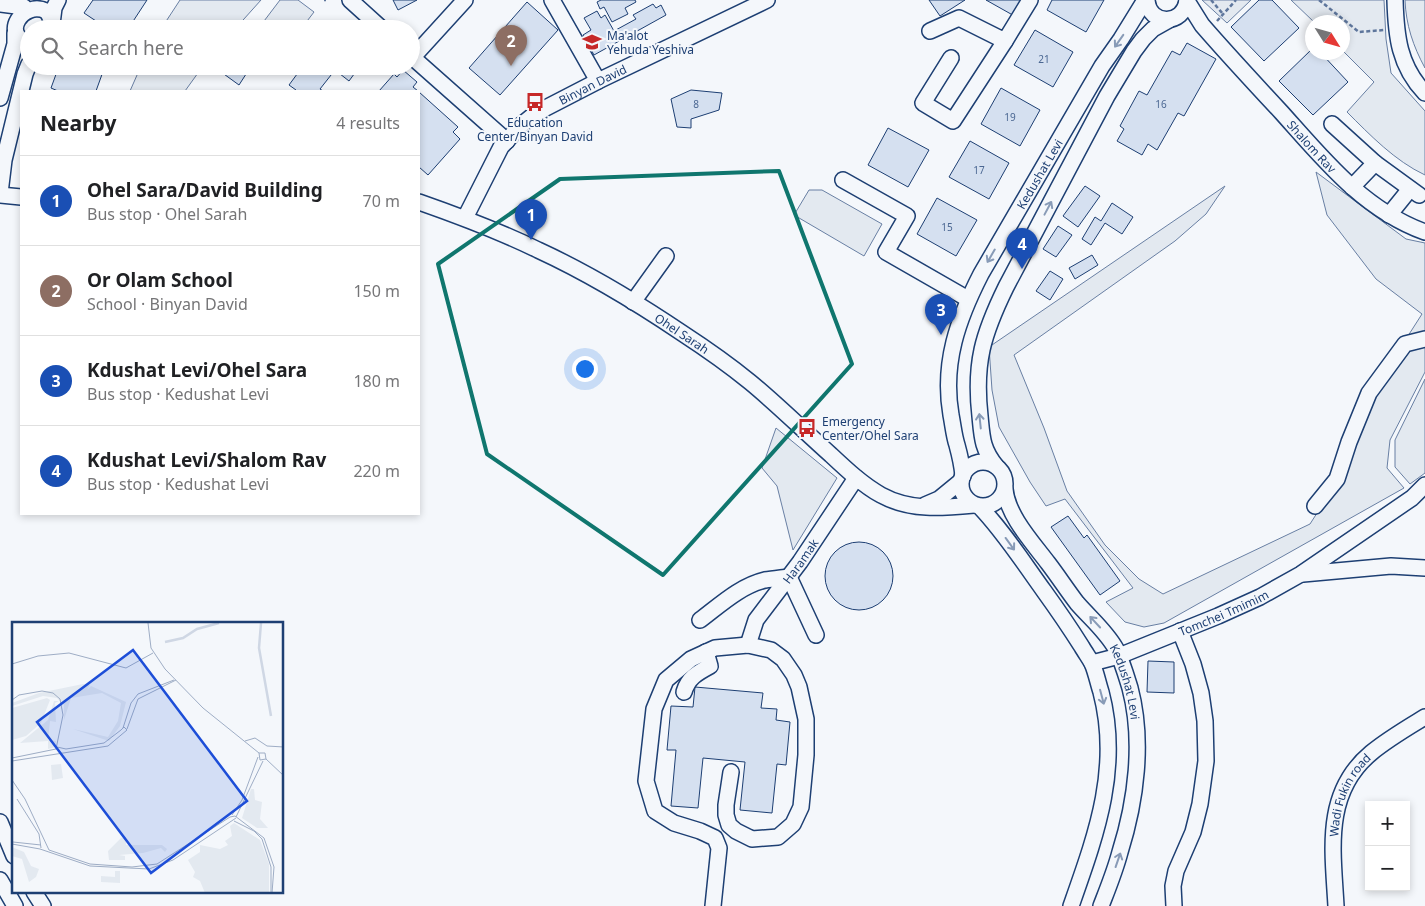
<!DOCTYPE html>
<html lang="en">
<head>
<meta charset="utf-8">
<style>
	:root { --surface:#fff; --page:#f2f2f2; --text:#202124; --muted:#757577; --line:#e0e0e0; --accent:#c62828 }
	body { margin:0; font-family:"Noto Sans",sans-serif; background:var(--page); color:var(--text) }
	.controls { position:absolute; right:15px; bottom:15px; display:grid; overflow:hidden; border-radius:0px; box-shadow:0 2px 8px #0003 }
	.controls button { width:45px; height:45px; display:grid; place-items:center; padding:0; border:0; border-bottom:1px solid var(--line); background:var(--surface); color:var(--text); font:25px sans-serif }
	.compass { position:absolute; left:1305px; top:15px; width:45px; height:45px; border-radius:50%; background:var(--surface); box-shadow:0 2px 8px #0003; rotate:127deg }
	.you { position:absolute; left:584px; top:368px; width:18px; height:18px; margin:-12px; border:4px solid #fff; border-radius:50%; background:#1a73e8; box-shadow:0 0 0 8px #1a73e833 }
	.badge { display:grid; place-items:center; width:32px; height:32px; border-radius:50%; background:var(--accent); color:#fff; font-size:16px; font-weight:700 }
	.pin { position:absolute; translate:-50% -41px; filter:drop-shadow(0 1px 2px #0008) }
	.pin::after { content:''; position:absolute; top:26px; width:18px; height:15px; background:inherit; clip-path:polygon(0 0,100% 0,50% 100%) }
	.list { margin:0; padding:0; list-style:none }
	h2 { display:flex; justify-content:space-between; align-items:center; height:65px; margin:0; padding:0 20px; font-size:21px }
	h2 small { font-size:16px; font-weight:400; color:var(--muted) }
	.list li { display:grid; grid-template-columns:32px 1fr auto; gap:15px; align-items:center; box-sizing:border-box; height:90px; padding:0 20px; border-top:1px solid var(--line) }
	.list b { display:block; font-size:19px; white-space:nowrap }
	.list p { margin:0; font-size:16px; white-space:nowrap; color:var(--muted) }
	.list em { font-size:16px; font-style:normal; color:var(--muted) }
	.icon { flex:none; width:28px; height:28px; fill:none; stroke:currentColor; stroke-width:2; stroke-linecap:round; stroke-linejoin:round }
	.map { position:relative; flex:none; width:1425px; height:906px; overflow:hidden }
	.search { position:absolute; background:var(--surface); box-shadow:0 2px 8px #0003; left:20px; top:20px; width:400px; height:55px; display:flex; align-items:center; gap:12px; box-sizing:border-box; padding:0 18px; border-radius:28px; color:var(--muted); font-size:19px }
	.panel { position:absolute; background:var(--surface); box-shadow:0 2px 8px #0003; left:20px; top:90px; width:400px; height:425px; border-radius:0px }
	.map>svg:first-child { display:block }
	.green { fill:#e3e9f0; stroke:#687fa3 }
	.building { fill:#d5e0f0; stroke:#1d3f73 }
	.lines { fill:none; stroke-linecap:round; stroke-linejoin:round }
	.minor-casing { stroke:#1d3f73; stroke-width:18 }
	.path { stroke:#5e769c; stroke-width:2.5; stroke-dasharray:4 2.5; stroke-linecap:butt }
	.minor { stroke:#f4f7fb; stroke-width:15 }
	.oneway { stroke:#889bb7 }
	.marked { fill:none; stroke:#0f766e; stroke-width:4; stroke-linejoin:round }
	.labels { text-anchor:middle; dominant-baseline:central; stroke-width:4; stroke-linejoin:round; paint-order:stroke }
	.number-label { font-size:10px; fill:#4b6792 }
	.poi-label { font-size:12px; fill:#1d3f73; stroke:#f4f7fb; text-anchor:start }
	.street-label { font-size:12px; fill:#1d3f73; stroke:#f4f7fb }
	.inset-river { fill:none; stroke:#cfd7e4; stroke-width:2.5 }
	.inset-road { fill:none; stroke:#9eadc5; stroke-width:1 }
	.view { fill:#1d4ed8; fill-opacity:0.15; stroke:#1d4ed8; stroke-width:2.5 }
	.inset-edge { fill:none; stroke:#1d3f73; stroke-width:2.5 }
</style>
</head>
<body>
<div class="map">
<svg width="1425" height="906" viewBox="0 0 1425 906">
	<rect width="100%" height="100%" fill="#f4f7fb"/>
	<!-- green -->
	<g class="green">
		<path d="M180 0H261L235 29H161Z"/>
		<path d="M280 0H298L314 12 301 29H258Z"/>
		<path d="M1202 0H1251L1227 23Z"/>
		<path d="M1291 0H1384L1386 39 1391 73 1425 111V175C1395 161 1370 135 1347 112L1374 82 1343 51 1342 22H1314Z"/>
		<path d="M1405 0H1425V68C1413 46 1406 25 1405 0Z"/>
		<path d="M141 66H203L185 91H130Z"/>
		<path d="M1316 172 1406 239 1425 243V372L1390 440 1387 468 1404 488 1164 623 1144 627 1125 622 1106 602 1133 588 1065 499 1046 506 1030 482 999 427 992 390 989 347 1225 186 1206 214 1175 241 1014 355 1044 428 1067 491 1105 545 1139 579 1163 594 1310 524 1351 460 1354 435 1390 364 1422 314 1376 279 1327 215Z"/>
		<path d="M809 190H822L882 224 864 256 794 215Z"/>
		<path d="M1425 379V473L1410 484 1395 467V440Z"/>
		<path d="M776 428 837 478 793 550 777 486 762 468Z"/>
	</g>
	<!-- building -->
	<g class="building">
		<path d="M93 0H147L128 29H108L84 13Z"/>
		<path d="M393 0H417L398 10Z"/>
		<path d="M601 0H635L636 2 625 8 628 14 612 22 604 7 600 9 597 2Z"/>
		<path d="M929 0H965L940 16Z"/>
		<path d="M986 0H1028L1018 18Z"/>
		<path d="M1052 0H1104L1086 32 1047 10Z"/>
		<path d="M1259 0H1272L1299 28 1264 61 1231 27Z"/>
		<path d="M527 2 558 30 500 95 469 68Z"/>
		<path d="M653 4 656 8 661 5 666 15 594 55 583 35 591 30 584 18 597 11 601 18 605 15 614 31 636 19 633 15Z"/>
		<path d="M1035 30 1073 52 1053 87 1014 65Z"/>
		<path d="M1187 43 1216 59 1184 116 1178 113 1157 150 1148 144 1142 155 1117 141 1124 129 1120 126 1139 91 1147 95 1172 51 1180 55Z"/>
		<path d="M1312 49V52H1320L1348 82 1313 115 1279 81Z"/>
		<path d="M59 66H105L96 91H58L51 88Z"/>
		<path d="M219 66H241L248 71 239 85 217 69Z"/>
		<path d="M303 66H360L349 81 335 70 320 89 323 91H295L296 90 289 85Z"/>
		<path d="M403 70 417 82 413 87 418 91H379L394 74 397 77Z"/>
		<path d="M1001 88 1040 110 1020 146 981 124Z"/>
		<path d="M691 90 722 93 719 110 691 119V128L677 127 671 99Z"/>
		<path d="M419 92 458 127 453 132 460 139 428 175 419 167Z"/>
		<path d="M888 128 929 150 908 187 868 165Z"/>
		<path d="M970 141 1009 163 989 199 949 177Z"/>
		<path d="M1085 186 1100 196 1078 227 1063 216Z"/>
		<path d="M937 198 977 220 956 256 917 234Z"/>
		<path d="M1112 203 1133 217 1122 234 1105 223 1091 245 1082 239 1095 217 1101 221Z"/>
		<path d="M1058 226 1072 235 1056 257 1043 249Z"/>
		<path d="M1092 255 1098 265 1075 279 1069 268Z"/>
		<path d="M1050 271 1063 279 1050 300 1036 291Z"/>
		<path d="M1068 516 1084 538 1087 535 1120 581 1100 595 1051 527Z"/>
		<circle cx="859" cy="576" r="34"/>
		<path d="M1148 661 1174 662V693L1147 692Z"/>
		<path d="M695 687 763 693 761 708 777 709 776 720 790 722 786 765 777 764 772 813 740 810 745 762 703 758 698 808 671 806 676 750H667L671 706 693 707Z"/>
	</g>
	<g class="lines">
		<!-- minor casing -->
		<g class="minor-casing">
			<g id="minor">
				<path d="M350 0 382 29"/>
				<path d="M552 0 598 81"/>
				<path d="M1147 0C1149 26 1184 26 1187 0"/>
				<path d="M1395 0C1396 36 1399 66 1425 93"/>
				<path id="s1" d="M1187 1 1202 25C1228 55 1255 84 1282 113 1324 160 1364 210 1425 232"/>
				<path d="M0 4 24 7"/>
				<path d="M52 24 54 8 58 0"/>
				<path d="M930 31 959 18 1005 41 1030 0"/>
				<path d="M29 43C0 35 23 0 46 11 51 16 52 22 51 29"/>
				<path d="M411 56 507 141"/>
				<path d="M413 57 465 0"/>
				<path d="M951 58 923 103 953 121 1005 41"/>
				<path d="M0 98 15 44V33"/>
				<path d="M1332 124 1375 163 1419 195"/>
				<path d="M843 180 907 216 886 252 968 299"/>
				<path d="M1352 187 1375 163"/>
				<path d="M0 193 4 160 25 74 29 64"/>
				<path d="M0 195 21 197"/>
				<path id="s2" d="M419 202C459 216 499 231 538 250 588 273 636 302 682 333 705 348 728 364 750 382 778 405 804 431 831 455 847 470 863 485 881 495 910 511 942 508 974 505"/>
				<path d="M1389 215 1410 189"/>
				<path id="s3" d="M465 218 501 147 520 126 536 113 598 81 767 0"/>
				<path d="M633 302 666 256"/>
				<circle cx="983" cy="484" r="22"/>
				<path d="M996 466C982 449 982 437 980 416 974 363 983 334 1006 287L1107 96 1134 51 1143 39 1153 29 1169 20"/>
				<path id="s4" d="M963 476C962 464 960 456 957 445 954 436 953 425 951 415 942 363 958 319 981 274L1102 66 1121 39 1145 0"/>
				<path id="s5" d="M1005 489C1007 515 1033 543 1048 563 1058 576 1067 590 1077 603 1090 618 1106 631 1116 649 1122 661 1126 675 1130 688 1144 741 1136 801 1120 852 1115 871 1108 888 1101 906"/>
				<path d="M925 505 939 499 961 481"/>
				<path d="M1315 506 1337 479 1349 442 1369 393 1405 344 1425 339"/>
				<path d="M980 507C1004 532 1023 562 1044 591 1057 609 1070 628 1082 647 1085 652 1089 658 1092 663 1096 672 1098 683 1101 692 1121 768 1096 835 1071 906"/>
				<path d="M1303 574 1391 566 1425 568"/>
				<path d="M700 620C720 605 740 586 765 580 772 579 781 578 789 577L816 635"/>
				<path id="s6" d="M748 645 756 620 800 562 856 478"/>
				<path id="s7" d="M1092 663 1119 656 1218 616 1260 597 1301 574 1412 498 1425 485"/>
				<path d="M684 692C688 678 697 673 710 666L706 652"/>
				<path d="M0 822 14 856"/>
				<path d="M0 880 15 906"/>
				<path d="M34 892 43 906"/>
				<path d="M713 906 719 848 715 838 700 831 674 823 655 811 646 781 654 709 666 680 691 659 715 648 748 645 771 650 783 659 794 675 799 687 806 719V755L801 807 793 824 778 837 752 839 736 831 729 825 726 815V805L731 772"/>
				<path d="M1174 906 1173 886 1176 871 1193 832 1200 804 1206 761 1205 721 1201 693 1193 664 1180 631"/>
				<path id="s8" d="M1336 906C1333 851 1323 793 1371 753 1388 739 1407 728 1425 717"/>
			</g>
		</g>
		<!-- path -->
		<g class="path">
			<path d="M324 0H326"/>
			<path d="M1211 0 1223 14"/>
			<path d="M1319 0 1359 32 1384 30"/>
			<path d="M1217 21 1236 0"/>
		</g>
		<!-- minor -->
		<use href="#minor" class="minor"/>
	</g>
	<!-- one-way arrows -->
	<defs><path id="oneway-shaft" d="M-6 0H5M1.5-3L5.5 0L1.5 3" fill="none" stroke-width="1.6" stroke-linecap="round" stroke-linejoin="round" transform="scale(1.25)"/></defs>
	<g class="oneway">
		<use href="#oneway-shaft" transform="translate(1119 41) rotate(125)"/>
		<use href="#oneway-shaft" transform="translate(1048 208) rotate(-62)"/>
		<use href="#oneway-shaft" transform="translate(991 256) rotate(120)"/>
		<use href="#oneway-shaft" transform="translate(980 421) rotate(-96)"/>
		<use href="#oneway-shaft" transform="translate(1010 544) rotate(54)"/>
		<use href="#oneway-shaft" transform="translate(1095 622) rotate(-133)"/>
		<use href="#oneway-shaft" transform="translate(1102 697) rotate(75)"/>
		<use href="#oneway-shaft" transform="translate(1118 860) rotate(-71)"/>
	</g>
	<!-- marked area -->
	<path class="marked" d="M779 171 852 364 663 575 487 454 438 264 560 179Z"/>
	<!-- icons -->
	<defs>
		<g id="school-bare" transform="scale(1.5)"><path d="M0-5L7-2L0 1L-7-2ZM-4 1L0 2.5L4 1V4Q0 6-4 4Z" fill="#c62828" stroke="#f4f7fb" stroke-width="2.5" paint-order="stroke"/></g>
		<g id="bus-bare" transform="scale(1.5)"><path d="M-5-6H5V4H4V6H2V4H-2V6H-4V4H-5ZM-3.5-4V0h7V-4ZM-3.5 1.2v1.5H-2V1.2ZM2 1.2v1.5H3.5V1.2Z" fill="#c62828" stroke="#f4f7fb" stroke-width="2.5" paint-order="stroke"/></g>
	</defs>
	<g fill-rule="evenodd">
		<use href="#school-bare" x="592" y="42"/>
		<use href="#bus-bare" x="535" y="102"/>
		<use href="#bus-bare" x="807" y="428"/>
	</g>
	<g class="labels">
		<!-- number labels -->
		<g class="number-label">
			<text x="1044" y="59">21</text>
			<text x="696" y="104">8</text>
			<text x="1161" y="104">16</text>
			<text x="1010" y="117">19</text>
			<text x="979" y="170">17</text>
			<text x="947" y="227">15</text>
		</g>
		<!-- poi labels -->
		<g class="poi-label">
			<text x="607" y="35">Ma'alot<tspan x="607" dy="14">Yehuda Yeshiva</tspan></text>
			<text x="535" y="122" text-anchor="middle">Education<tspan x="535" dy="14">Center/Binyan David</tspan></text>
			<text x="822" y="421">Emergency<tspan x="822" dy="14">Center/Ohel Sara</tspan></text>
		</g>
		<!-- street labels -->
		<g class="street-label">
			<text stroke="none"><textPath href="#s3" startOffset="192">Binyan David</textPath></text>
			<text stroke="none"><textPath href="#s1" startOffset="192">Shalom Rav</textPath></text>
			<text stroke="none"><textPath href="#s4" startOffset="325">Kedushat Levi</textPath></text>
			<text stroke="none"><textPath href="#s2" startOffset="295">Ohel Sarah</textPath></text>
			<text stroke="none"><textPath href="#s6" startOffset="100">Haramak</textPath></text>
			<text stroke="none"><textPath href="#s7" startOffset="141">Tomchei Tmimim</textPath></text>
			<text stroke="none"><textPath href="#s5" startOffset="231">Kedushat Levi</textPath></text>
			<text stroke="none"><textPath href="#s8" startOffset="115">Wadi Fukin road</textPath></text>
		</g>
	</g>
	<!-- overview -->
	<g transform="translate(12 622)">
		<rect width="271" height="271" fill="#f4f7fb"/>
		<path d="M71 62 78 63 75 68 79 64 114 80 108 104 97 119 61 107 96 115 106 99 109 81 90 71 59 76 52 98V83L45 76 31 74 0 84V81L27 71ZM35 76 38 78 29 101 14 114 0 118V86ZM42 79H47L43 81 44 100 38 99 36 118 44 119 43 125 36 127V119L8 121 36 98ZM49 142 51 156 40 158 39 143ZM239 167H242L243 178 250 180 248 197 256 206H245L230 196ZM222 201 248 218 257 242V271H193L188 259 181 255 183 250 176 238 188 230V223L208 227 216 223 213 219 220 214 218 204ZM114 215V223H150L155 227 153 230 149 226 131 231 107 233 113 234V238H97L96 229 109 216ZM0 225 12 230 19 244 27 247 24 255 17 260 10 237 0 234ZM103 249H108V261L89 260V254L103 255Z" fill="#e3e9f0"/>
		<path class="inset-river" d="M249 1 247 26 259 94M153 20 171 16 185 7 207 1"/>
		<path class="inset-road" d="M136 1 139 26 153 47 191 86 247 131H253L254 137 248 138 247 131M0 42 26 34 57 31 114 46 141 31M0 78 7 73 30 69 41 71 48 77 51 93 44 127M111 106 119 81 126 72 162 58M115 107 126 77 164 58M233 119 243 116 255 124 272 125M45 125 54 127 92 121 109 108M0 136 44 127M254 137 272 154M0 139 96 124 115 108 112 105 109 108M0 158 13 177 37 228 78 242 120 245 145 242 218 195M5 177 27 212 29 226M220 193 230 178 246 135M218 195 223 194 252 216 262 245 260 271M224 195 251 139M222 199 242 209 250 217 259 245V271M1 220 29 223M0 222 28 227 78 244 137 247M137 247 161 238 224 196"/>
		<path class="view" d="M121 28 235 179 139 251 25 100Z"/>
		<rect width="271" height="271" class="inset-edge"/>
	</g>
</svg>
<div class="controls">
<button>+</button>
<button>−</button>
</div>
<svg class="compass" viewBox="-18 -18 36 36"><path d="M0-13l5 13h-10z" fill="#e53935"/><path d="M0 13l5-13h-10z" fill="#757577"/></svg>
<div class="you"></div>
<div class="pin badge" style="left:531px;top:240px;background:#1a4fb4">1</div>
<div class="pin badge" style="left:511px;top:66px;background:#8d6e63">2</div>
<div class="pin badge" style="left:941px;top:335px;background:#1a4fb4">3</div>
<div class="pin badge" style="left:1022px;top:269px;background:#1a4fb4">4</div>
<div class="search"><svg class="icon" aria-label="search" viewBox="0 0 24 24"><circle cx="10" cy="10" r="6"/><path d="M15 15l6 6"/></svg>Search here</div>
<section class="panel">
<h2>Nearby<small>4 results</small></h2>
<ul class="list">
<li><span class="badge" style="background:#1a4fb4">1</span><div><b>Ohel Sara/David Building</b><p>Bus stop · Ohel Sarah</p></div><em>70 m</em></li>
<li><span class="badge" style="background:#8d6e63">2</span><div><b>Or Olam School</b><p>School · Binyan David</p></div><em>150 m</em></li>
<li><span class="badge" style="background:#1a4fb4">3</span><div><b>Kdushat Levi/Ohel Sara</b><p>Bus stop · Kedushat Levi</p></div><em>180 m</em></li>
<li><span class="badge" style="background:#1a4fb4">4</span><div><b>Kdushat Levi/Shalom Rav</b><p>Bus stop · Kedushat Levi</p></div><em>220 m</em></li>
</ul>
</section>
</div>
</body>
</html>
